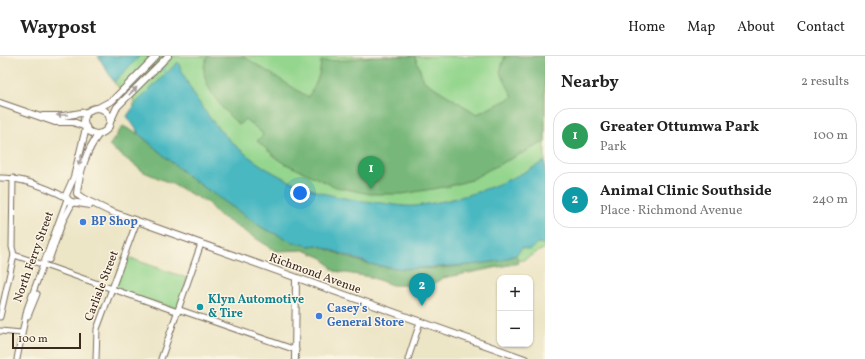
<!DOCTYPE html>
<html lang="en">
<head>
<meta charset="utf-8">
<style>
	:root { --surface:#fff; --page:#f2f2f2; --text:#222; --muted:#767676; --line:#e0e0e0; --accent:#2563eb }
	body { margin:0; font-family:Vollkorn,serif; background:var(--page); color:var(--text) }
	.controls { position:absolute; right:12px; bottom:12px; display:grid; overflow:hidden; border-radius:8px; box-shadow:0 1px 3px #0004 }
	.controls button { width:36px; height:36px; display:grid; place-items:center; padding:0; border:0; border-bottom:1px solid var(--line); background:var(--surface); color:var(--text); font:20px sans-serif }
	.scale { position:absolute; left:12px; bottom:10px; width:69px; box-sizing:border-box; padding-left:4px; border:2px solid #3b2a1e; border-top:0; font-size:11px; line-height:14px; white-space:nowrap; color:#3b2a1e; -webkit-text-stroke:3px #fcf5e5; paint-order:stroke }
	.you { position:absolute; left:300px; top:137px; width:14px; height:14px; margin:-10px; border:3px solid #fff; border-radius:50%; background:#1a73e8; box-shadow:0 0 0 6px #1a73e833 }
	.badge { display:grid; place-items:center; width:26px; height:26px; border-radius:50%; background:var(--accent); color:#fff; font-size:13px; font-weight:700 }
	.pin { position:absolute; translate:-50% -33px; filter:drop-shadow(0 1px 2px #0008) }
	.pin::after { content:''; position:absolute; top:21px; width:14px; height:12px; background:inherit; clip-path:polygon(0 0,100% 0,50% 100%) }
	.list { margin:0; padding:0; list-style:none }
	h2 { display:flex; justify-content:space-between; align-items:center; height:52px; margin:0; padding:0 16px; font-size:17px }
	h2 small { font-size:13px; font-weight:400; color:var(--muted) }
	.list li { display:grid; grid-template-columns:26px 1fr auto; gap:12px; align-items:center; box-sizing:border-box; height:56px; margin:0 8px 8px; padding:0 8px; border:1px solid var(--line); border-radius:16px }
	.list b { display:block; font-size:15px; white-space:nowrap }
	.list p { margin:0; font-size:13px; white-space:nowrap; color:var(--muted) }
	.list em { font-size:13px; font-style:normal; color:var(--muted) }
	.map { position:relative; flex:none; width:545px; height:303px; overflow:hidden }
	header { display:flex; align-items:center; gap:24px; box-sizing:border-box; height:56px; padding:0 20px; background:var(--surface); border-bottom:1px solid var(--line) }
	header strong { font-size:19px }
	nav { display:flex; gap:22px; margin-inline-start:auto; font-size:14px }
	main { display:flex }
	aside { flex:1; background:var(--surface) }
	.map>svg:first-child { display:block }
	.green { fill:#94d68e; stroke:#688056 }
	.forest { fill:#77b779; stroke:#59704c }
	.water { fill:#49b8c1; stroke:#427170 }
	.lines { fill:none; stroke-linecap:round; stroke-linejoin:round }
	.stream { stroke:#49b8c1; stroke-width:1.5 }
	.minor-casing { stroke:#796b59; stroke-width:7 }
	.major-casing { stroke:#796b59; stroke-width:8 }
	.minor { stroke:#fff; stroke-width:5 }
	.major { stroke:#fff; stroke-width:6 }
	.oneway { fill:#a79f9a }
	.shop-dot { fill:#3f7fe0; stroke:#fcf5e5; stroke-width:1.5 }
	.culture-dot { fill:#0f9aa8; stroke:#fcf5e5; stroke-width:1.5 }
	.labels { text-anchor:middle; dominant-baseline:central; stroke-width:3; stroke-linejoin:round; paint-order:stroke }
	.shop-label { font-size:12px; font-weight:bold; fill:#366cbe; stroke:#fcf5e5; text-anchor:start }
	.street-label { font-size:12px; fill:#3b2a1e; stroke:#fcf5e5 }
	.culture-label { font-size:12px; font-weight:bold; fill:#0d838f; stroke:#fcf5e5; text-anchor:start }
</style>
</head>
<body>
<header>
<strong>Waypost</strong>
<nav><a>Home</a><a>Map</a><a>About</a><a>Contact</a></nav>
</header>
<main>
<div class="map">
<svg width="545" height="303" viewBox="0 0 545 303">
	<rect width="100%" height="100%" fill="#fcf5e5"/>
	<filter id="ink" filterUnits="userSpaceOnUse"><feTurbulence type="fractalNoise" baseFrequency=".025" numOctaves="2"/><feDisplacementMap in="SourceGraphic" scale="8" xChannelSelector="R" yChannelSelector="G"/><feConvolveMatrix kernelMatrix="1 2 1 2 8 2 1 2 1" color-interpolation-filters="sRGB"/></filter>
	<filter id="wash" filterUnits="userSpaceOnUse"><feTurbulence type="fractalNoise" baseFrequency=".012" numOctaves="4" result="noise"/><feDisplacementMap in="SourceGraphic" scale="16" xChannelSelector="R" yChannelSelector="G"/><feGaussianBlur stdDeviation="0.9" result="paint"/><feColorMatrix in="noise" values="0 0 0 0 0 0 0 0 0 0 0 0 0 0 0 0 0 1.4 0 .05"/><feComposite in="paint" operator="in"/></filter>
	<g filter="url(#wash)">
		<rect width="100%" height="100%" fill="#ece5c6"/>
		<!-- green -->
		<g class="green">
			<path d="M99 0H545V192L523 204 422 218 138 91 133 42 115 28Z"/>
			<path d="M124 200 187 222 180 254 112 233Z"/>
		</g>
		<!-- forest -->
		<g class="forest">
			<path d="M207 0H243L308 41C316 29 320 20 321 5L349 4 373 0H415L424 25 477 58 513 41 500 16 505 0H545V86L490 113 471 124 450 130 403 138H370L336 131 290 110 279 104 257 85 263 79 261 76 245 63 239 69C226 57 203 32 204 13 204 9 206 4 207 0Z"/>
			<path d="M123 70 140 79 189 121 263 172 293 185 309 190 317 189C335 196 354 205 374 209 413 217 478 211 516 199L519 207 443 222 430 230 392 229 370 221 334 215 323 202 304 194 276 195 217 158 208 147 170 127 144 116 109 90Z"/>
		</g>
		<!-- water -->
		<g class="water">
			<path d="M98 0H140L114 26Z"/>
			<path d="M178 6C213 91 283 138 373 146 386 147 402 151 415 150 465 143 501 130 545 105V188L537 187 530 194 522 192 516 199 499 205 471 209 404 213 373 209 317 189 309 190 293 186 263 172 189 121 140 79 127 60 137 46Z"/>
		</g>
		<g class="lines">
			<!-- stream -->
			<path class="stream" d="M163 8 166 20"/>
		</g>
	</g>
	<g filter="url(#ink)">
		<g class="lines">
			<!-- minor casing -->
			<g class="minor-casing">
				<g id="minor">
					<path d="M0 122C23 122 46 131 67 142"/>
					<path d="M14 199 44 209"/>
					<path d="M49 204 63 165 73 146"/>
					<path d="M47 210 178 256"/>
					<path d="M180 254 296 294"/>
					<path d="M28 260 37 238"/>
					<path d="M0 261 14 199 12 191 13 122"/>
					<path d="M0 275 22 277"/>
					<path d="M17 303 27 253 67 143"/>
					<path d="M96 303 97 273 137 165"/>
					<path d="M161 303 201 188"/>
					<path d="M408 303 420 266"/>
				</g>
			</g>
			<!-- major casing -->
			<g class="major-casing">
				<g id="major">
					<path d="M0 47 55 66H73L86 71"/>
					<path d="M98 52 113 44 156 0"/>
					<circle cx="97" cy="65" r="13"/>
					<path d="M43 60H63L87 56"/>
					<path d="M110 66 117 51 168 0"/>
					<path d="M86 72 74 121 66 139 67 143 71 146 90 149"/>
					<path d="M77 137C79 117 87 93 99 78"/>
					<path d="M78 139 84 143 109 155 525 303"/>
					<path d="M295 303 296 222"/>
				</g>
			</g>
			<!-- minor -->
			<use href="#minor" class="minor"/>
			<!-- major -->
			<use href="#major" class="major"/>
		</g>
		<!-- one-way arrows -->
		<defs><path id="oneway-solid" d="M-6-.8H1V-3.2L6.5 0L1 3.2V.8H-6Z"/></defs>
		<g class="oneway">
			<use href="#oneway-solid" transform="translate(133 35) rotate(-44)"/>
			<use href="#oneway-solid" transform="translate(62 59) rotate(178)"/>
			<use href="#oneway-solid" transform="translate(80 104) rotate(107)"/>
		</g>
	</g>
	<!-- markers -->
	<g class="shop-dot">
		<circle cx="83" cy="166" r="4"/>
		<circle cx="319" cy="260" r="4"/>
	</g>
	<circle class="culture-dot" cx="200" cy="251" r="4"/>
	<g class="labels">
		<!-- shop labels -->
		<g class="shop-label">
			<text x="91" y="166">BP Shop</text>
			<text x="327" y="253">Casey's<tspan x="327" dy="14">General Store</tspan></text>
		</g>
		<!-- street labels -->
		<g class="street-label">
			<text transform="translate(34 201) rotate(-70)">North Ferry Street</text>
			<text transform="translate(315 218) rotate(20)">Richmond Avenue</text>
			<text transform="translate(102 230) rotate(-69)">Carlisle Street</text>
		</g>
		<!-- culture labels -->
		<g class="culture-label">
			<text x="208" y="244">Klyn Automotive<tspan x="208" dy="14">&amp; Tire</tspan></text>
		</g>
	</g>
</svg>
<div class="controls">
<button>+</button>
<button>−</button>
</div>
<div class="scale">100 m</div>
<div class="you"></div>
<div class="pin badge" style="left:371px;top:133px;background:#2e9e5b">1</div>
<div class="pin badge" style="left:422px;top:250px;background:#0f9aa8">2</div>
</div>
<aside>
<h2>Nearby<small>2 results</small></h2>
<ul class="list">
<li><span class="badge" style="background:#2e9e5b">1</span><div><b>Greater Ottumwa Park</b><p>Park</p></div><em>100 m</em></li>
<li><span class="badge" style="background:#0f9aa8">2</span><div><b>Animal Clinic Southside</b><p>Place · Richmond Avenue</p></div><em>240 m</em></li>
</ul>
</aside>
</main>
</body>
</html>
